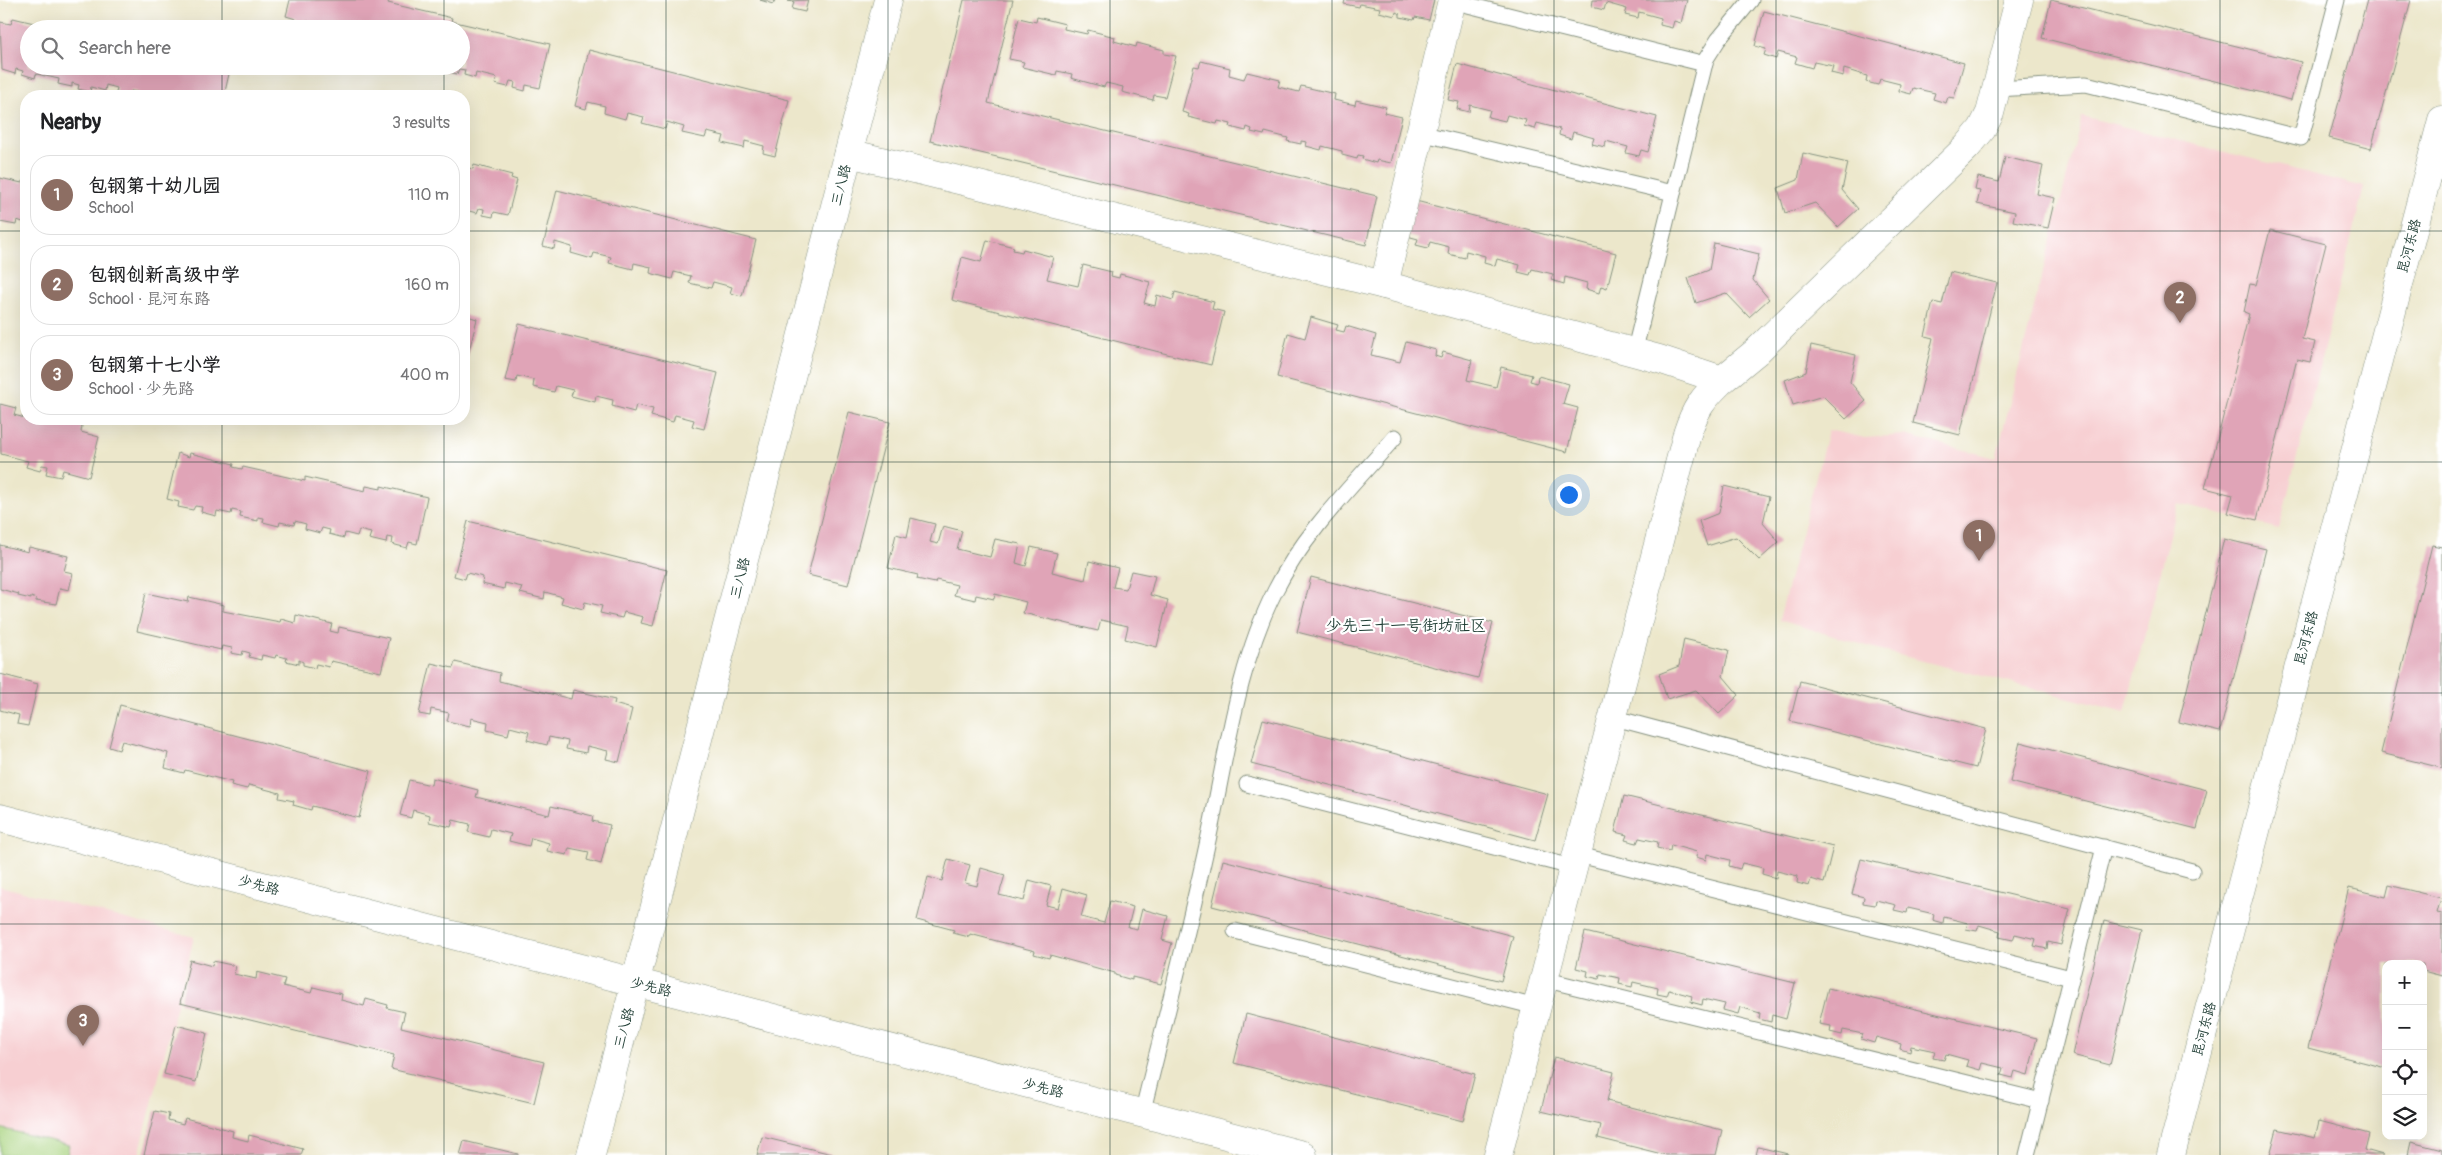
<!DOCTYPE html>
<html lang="en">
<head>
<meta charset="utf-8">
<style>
	:root { --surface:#fff; --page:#f6f6f6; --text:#202124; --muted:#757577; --line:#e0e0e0; --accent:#d1495b }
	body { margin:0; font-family:Pangolin,"LXGW WenKai TC",sans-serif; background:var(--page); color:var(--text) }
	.controls { position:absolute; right:15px; bottom:15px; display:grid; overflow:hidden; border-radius:10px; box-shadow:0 5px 20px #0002 }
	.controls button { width:45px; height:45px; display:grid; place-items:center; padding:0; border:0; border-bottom:1px solid var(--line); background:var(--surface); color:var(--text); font:25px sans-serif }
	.you { position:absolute; left:1568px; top:494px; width:18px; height:18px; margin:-12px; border:4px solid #fff; border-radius:50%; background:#1a73e8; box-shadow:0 0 0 8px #1a73e833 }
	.badge { display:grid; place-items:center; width:32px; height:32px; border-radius:50%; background:var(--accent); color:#fff; font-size:16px; font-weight:700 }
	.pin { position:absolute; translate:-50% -41px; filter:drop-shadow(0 1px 2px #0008) }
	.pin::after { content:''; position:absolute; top:26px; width:18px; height:15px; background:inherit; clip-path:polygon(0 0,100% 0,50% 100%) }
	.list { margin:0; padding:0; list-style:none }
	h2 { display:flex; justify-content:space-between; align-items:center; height:65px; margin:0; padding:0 20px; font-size:21px }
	h2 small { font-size:16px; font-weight:400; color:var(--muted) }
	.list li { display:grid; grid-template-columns:32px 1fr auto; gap:15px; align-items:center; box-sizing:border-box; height:80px; margin:0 10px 10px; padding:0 10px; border:1px solid var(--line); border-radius:20px }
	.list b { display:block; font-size:19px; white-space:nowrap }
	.list p { margin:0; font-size:16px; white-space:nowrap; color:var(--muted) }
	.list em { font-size:16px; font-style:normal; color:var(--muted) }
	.icon { flex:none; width:28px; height:28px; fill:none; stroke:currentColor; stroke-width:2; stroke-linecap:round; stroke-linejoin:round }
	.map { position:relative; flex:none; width:2442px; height:1155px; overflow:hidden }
	.search { position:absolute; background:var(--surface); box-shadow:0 5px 20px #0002; left:20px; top:20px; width:450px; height:55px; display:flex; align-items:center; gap:12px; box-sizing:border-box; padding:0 18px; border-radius:28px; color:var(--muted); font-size:19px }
	.panel { position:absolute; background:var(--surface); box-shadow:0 5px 20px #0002; left:20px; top:90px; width:450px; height:335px; border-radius:20px }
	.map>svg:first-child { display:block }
	.built { fill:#f7cfd2 }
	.green { fill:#a8d37f; stroke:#64885a }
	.building { fill:#e0a4b7 }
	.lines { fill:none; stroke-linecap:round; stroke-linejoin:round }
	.lane-casing { stroke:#869280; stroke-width:17 }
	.street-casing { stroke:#869280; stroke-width:29 }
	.secondary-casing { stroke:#869280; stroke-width:29 }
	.lane { stroke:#fff; stroke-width:15 }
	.street { stroke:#fff; stroke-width:28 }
	.secondary { stroke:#fff; stroke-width:28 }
	.grid { fill:none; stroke:#1f3d34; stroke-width:1; stroke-opacity:0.55 }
	.labels { text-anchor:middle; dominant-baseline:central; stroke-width:4.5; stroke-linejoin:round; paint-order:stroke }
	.street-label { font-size:14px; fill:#1f3d34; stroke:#fff }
	.quarter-label { font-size:16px; fill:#1f3d34; stroke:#fff }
</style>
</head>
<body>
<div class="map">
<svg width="2442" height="1155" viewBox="0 0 2442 1155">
	<rect width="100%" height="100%" fill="#fff"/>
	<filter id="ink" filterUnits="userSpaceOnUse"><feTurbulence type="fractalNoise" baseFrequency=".02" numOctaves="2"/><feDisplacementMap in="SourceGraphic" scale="10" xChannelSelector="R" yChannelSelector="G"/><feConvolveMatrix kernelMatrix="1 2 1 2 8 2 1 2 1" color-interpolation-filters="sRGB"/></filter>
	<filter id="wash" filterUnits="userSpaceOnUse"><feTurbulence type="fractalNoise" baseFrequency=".0096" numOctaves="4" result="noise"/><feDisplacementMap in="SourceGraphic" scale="20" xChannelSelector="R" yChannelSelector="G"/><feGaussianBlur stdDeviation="1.12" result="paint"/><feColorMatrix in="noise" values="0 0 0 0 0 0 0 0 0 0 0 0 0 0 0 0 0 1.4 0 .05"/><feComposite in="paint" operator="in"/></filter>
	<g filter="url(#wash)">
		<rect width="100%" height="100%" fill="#ece7cb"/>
		<!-- built -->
		<g class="built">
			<path d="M2082 116 2364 187 2279 529 2178 504 2125 712 1891 653 1779 620 1828 430 1865 438 1904 435 1996 458Z"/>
			<path d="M0 886 194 937 139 1155H0Z"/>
		</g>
		<!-- green -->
		<path class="green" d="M0 1128 69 1145 67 1155H0Z"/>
		<g id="blocks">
			<!-- building -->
			<g class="building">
				<path d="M290 0H389L388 3 452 18 451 21 550 44 540 88 526 85 525 91 514 88 515 82 510 81 508 87 495 84 497 78 476 73 475 78 464 75 465 70 459 69 457 74 445 71 446 66H461V29H341L326 25 325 29H322L316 27 317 23 306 21V25L296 23V19L286 16Z"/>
				<path d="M760 0H775L773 4Z"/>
				<path d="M808 0 805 12 792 9 794 2 788 1Z"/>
				<path d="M964 0H1013L988 103 1377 196 1366 245 930 141Z"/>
				<path d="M1345 0H1434L1429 20 1415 17 1414 20 1400 17V14L1396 12 1395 16 1379 12 1380 8 1360 4 1359 7 1344 4Z"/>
				<path d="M1593 0H1687L1681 23 1674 21 1672 28 1660 25 1661 18 1639 12 1638 18 1625 15 1627 9 1606 3 1604 10 1592 7Z"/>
				<path d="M2051 0 2301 62 2291 100 2042 38Z"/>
				<path d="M2367 0H2411L2371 149 2329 138Z"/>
				<path d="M1764 11 1964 63 1954 98 1948 97 1946 103 1933 99 1935 93 1913 88 1911 94 1899 91 1900 84 1880 79 1878 85 1866 82 1867 76 1844 69 1843 76 1831 73 1833 66 1814 62 1812 68 1795 63 1797 57 1778 52 1776 59 1764 55 1766 49 1755 46Z"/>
				<path d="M1037 17 1065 24 1064 29 1087 34 1088 30 1115 37 1114 41 1136 47 1137 43 1164 50V54L1176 56 1165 97 1154 95 1153 100 1122 92 1123 87 1106 83 1104 87 1071 78 1072 74 1057 71 1056 75 1022 67 1024 62 1009 59 1019 18 1036 22Z"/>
				<path d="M13 18 55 28 29 29V66H224L222 72 229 74 224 96H136L137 92 131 91 130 96 116 93 117 88 106 85 105 91 91 87 90 92 78 89 79 85 72 83V87L58 84 59 79 36 74 35 78 22 74 23 71 16 69 15 74 2 70 0 22 11 24Z"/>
				<path d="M589 50 789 100 775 156 763 153 764 146 745 141 744 148 722 143 724 136 707 132 705 138 682 133 684 127 667 122 665 129 642 123 644 117 627 113 625 119 604 113 605 106 588 102 586 109 575 106Z"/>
				<path d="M1201 61 1230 68 1229 75 1244 79 1247 72 1280 80 1278 87 1299 92 1301 86 1335 94 1334 100 1355 105 1356 100 1386 107 1384 113 1402 117 1391 163 1377 160 1376 163 1362 159 1363 156 1358 155 1357 159 1342 155V151L1322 146 1321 150 1306 146 1307 142 1301 141V144L1287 141 1288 138 1265 132 1264 135 1251 132 1252 129 1247 127 1246 131 1230 127 1231 124 1218 121 1217 124 1188 117 1189 114 1182 112 1194 66 1199 67Z"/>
				<path d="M1457 64 1657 117 1648 152 1641 150 1639 156 1626 153 1628 147 1606 141 1605 147 1592 144 1594 138 1573 132 1571 139 1559 135 1560 129 1537 123 1535 129 1524 126 1526 120 1507 115 1505 121 1488 117 1490 110 1470 105 1469 112 1457 109 1459 102 1448 100Z"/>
				<path d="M1803 153 1848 163 1842 190 1858 209 1838 227 1815 203 1785 213 1778 188 1798 180Z"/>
				<path d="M2005 157 2043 166 2037 194 2055 198 2048 228 2013 221 2015 212 1977 204 1980 191 1975 190 1978 177 1999 182Z"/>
				<path d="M474 165 512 175 511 178 517 180 508 215 494 212 493 217 483 215 484 209 479 208 477 213 465 210 464 167 473 169Z"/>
				<path d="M0 178 22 183V181H26V223L17 220 16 225 0 222Z"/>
				<path d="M557 190 756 240 742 296 730 293 732 287 713 282 711 288 689 283 691 276 674 272 672 279 650 273 651 267 634 263 633 269 609 263 611 257 594 253 592 259 571 253 572 247 555 242 554 249 543 246Z"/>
				<path d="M1416 201 1616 253 1607 288 1601 286 1599 293 1586 289 1587 283 1565 277 1564 284 1551 280 1553 274 1532 269 1530 275 1518 272 1520 265 1497 259 1495 266 1484 263 1485 256 1466 251 1465 258 1448 254 1449 247 1430 242 1428 248 1416 245 1418 239 1407 236Z"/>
				<path d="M2270 230 2326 244 2302 339 2315 342 2310 362 2297 359 2257 520 2228 513 2233 495 2205 488 2249 314 2244 312 2250 284 2256 285Z"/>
				<path d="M987 240 1014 247 1013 250 1022 252 1023 249 1053 257 1047 279 1078 286 1083 265 1112 272 1111 276 1119 278 1120 274 1150 282 1144 303 1155 306 1157 295 1173 300 1175 292 1214 302 1212 309 1224 312 1211 365 952 300 962 257 981 262Z"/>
				<path d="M1714 243 1759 254 1753 280 1769 299 1749 317 1726 293 1696 303 1688 278 1709 270Z"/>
				<path d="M1950 272 1997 283 1960 435 1913 423 1933 338 1925 336 1933 302 1942 304Z"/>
				<path d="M464 315 477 319 467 359 464 358Z"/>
				<path d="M1311 317 1338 325 1336 330 1344 332 1346 326 1376 335 1371 355 1400 362 1406 342 1436 350 1435 356 1441 358 1443 352 1472 360 1467 380 1496 387 1501 367 1532 375 1530 381 1537 383 1538 376 1569 384 1563 404 1578 408 1567 452 1277 377 1288 333 1305 338Z"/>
				<path d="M519 324 718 373 704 429 692 426 694 420 675 415 673 422 651 416 653 409 636 405 634 412 612 406 613 400 596 396 595 402 571 396 573 390 556 386 554 392 533 387 534 380 517 376 516 382 505 380Z"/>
				<path d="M1811 345 1856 355 1850 382 1866 401 1846 419 1823 396 1793 405 1785 380 1806 372Z"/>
				<path d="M0 404 16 408 14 415 36 421V419H53L82 426 81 432 99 437 89 477 63 470 61 477 46 474 48 466 42 465 40 471 26 467 28 461 1 454Z"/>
				<path d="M849 412 890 422 848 585 808 575Z"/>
				<path d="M178 453 189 457 190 453 234 464 233 467 242 469 243 467 305 481V477L365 491 366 486 381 489V486L427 497 417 544 409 542 407 548 392 544 393 538 387 537 386 543 369 539 371 533 359 530 357 536 345 533 344 538 329 534 330 530 322 528 320 533 305 529 306 524 295 521 294 525 280 522 279 526 263 522 264 518 258 517V521L240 517 241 512 232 510 231 514 217 511 216 516 201 512 202 507 195 506 193 510 178 507 179 502 167 499Z"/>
				<path d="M1724 486 1769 497 1763 523 1779 542 1759 560 1736 537 1707 546 1699 521 1719 513Z"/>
				<path d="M911 518 935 524 930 542 938 544 943 526 962 531 957 549 990 557 995 539 1020 544 1016 563 1026 566 1031 547 1057 553 1052 572 1085 580 1089 561 1118 568 1113 587 1126 589 1131 571 1155 576 1150 595 1168 600 1157 647 1125 639 1128 626 1101 620 1098 631 1023 613 1026 602 995 594 994 599 976 595 975 600 954 595 957 585 936 580 935 583 917 579 918 575 888 568 896 534 907 537Z"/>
				<path d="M468 521 667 570 653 626 641 623 643 617 624 612 622 618 600 613 602 606 585 602 583 609 561 603 563 597 545 592 544 599 520 593 522 587 505 583 504 589 482 584 483 577 467 573 465 579 454 576Z"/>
				<path d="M2224 539 2266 549 2220 732 2179 722Z"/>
				<path d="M0 545 28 552 29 547 68 556 64 571 73 573 69 590 60 588 56 604 36 601V599L31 597V599L18 596 19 594 0 589Z"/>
				<path d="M2432 545 2442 547V768L2381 753Z"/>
				<path d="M1311 577 1493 623 1478 678 1297 632Z"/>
				<path d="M146 593 188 602 189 597 224 605 223 611 280 622 281 619 295 623 296 615 332 624 330 631 338 633 339 627 389 638 381 672 331 661 329 667 316 664 315 668 303 665V662L299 660V664L286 661 287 658 276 655 275 658 262 655 261 660 249 657 250 653 243 651 242 655 231 653 232 648 222 646 221 650 137 631Z"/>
				<path d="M1684 639 1729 650 1723 676 1739 695 1719 714 1696 690 1667 699 1659 674 1679 666Z"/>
				<path d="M455 662 500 673 499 681 571 699 573 690 615 700 614 704 632 709 619 762 606 759 608 751 587 746 586 753 566 749 568 741 549 737 547 745 527 740 529 732 510 727 508 735 487 730 488 722 471 718 470 726 447 721 449 713 431 709 430 716 419 714 431 663 453 668Z"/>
				<path d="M0 674 38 684 28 726 17 724 19 715 0 710Z"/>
				<path d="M1800 681 1986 729 1976 768 1790 721Z"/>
				<path d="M120 705 371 771 359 818 312 806 311 810 293 805 294 801 279 798 280 793 249 785 247 789 231 785 232 782 185 770 184 773 165 768 168 753 122 741 119 750 109 747Z"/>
				<path d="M1263 719 1548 794 1535 840 1251 764Z"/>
				<path d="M2020 742 2207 790 2197 829 2010 782Z"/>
				<path d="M432 778 478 790 476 797 549 815 551 806 593 816 592 821 610 825 601 864 587 860 589 852 569 848 567 855 547 851 549 843 531 838 529 846 509 841 511 834 491 829 489 837 468 832 470 824 453 820 451 827 429 822 430 815 413 810 411 818 400 815 409 780 431 785Z"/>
				<path d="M1624 796 1833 847 1824 883 1811 879 1809 886 1797 883 1798 876 1777 871 1776 878 1762 874 1763 868 1742 863 1740 869 1729 866 1730 860 1707 854 1706 860 1696 857 1697 852 1671 845 1670 851 1657 848 1658 842 1639 838 1637 843 1625 840 1627 835 1615 832Z"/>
				<path d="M948 859 970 865 965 883 977 886 981 868 1005 875 999 895 1024 901 1029 880 1051 886 1046 905 1058 908 1063 888 1087 895 1081 917 1104 923 1110 901 1133 907 1128 927 1137 929 1142 909 1168 916 1162 940 1172 943 1161 984 1132 977V980L1115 975V973L1050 955 1049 958 1034 954 1035 951 970 934 969 937 953 933 954 930 917 920 928 877 942 881Z"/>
				<path d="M1861 859 2070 909 2061 945 2048 942 2047 949 2034 946 2036 939 2015 934 2013 940 1999 937 2000 931 1979 925 1977 931 1966 929 1968 923 1944 917 1943 923 1933 920 1934 914 1908 908 1907 913 1894 910 1896 905 1876 900 1875 905 1863 903 1864 897 1852 894Z"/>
				<path d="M1223 860 1513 936 1501 981 1212 906Z"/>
				<path d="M2389 885 2441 898 2437 913 2442 914V976L2423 971V964H2386V1068L2308 1048 2349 888 2386 897Z"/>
				<path d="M2104 921 2142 930 2110 1065 2072 1055Z"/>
				<path d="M1585 932 1795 983 1786 1019 1772 1015 1771 1022 1759 1019 1760 1013 1740 1007 1738 1014 1723 1010 1725 1004 1703 999 1702 1005 1691 1002 1692 996 1669 990 1667 996 1657 994 1658 988 1633 982 1632 987 1619 984 1620 978 1600 974 1599 979 1587 976 1588 971 1576 968Z"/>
				<path d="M190 960 212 966 213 961 236 966 234 974 256 979 257 972 285 979 283 986 311 993 313 987 342 994 341 1000 364 1006 366 999 388 1005 387 1008 405 1012 401 1027 544 1062 534 1103 391 1069 394 1055 180 1003Z"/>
				<path d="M1828 988 2037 1038 2028 1075 2015 1071 2013 1078 2001 1075 2003 1068 1982 1063 1980 1070 1966 1066 1968 1060 1946 1054 1944 1060 1933 1058 1935 1051 1911 1046 1910 1052 1900 1049 1901 1044 1876 1037 1874 1043 1861 1039 1863 1034 1843 1030 1842 1035 1830 1032 1831 1026 1819 1024Z"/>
				<path d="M1246 1014 1475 1074 1463 1121 1234 1063Z"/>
				<path d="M176 1025 207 1033 196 1082 164 1074Z"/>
				<path d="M1554 1057 1614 1072 1607 1101 1722 1130 1716 1155H1666L1598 1138 1601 1125 1541 1111Z"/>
				<path d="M155 1111 169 1114 168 1120 183 1124 185 1118 233 1131 232 1137 248 1141 249 1135 303 1149 301 1155H144Z"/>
				<path d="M2319 1121 2369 1134 2365 1150 2383 1155H2270L2277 1129 2315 1138Z"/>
				<path d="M762 1137 832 1154V1155H757Z"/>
				<path d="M464 1141 518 1154V1155H460Z"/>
				<path d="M2411 1142 2442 1150V1155H2408Z"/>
				<path d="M1758 1147 1788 1154V1155H1756Z"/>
			</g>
		</g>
	</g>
	<g filter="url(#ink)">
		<use href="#blocks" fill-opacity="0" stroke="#869280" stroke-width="1"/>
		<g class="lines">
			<!-- lane casing -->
			<g class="lane-casing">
				<g id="lane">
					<path d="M1452 1 1705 64"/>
					<path d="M1997 89 2086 84 2301 138 2337 0"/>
					<path d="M1420 133 1673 193"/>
					<path d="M1634 353 1706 59 1718 40 1751 0"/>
					<path d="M1611 717 2192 871"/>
					<path d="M1247 784 1572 867"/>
					<path d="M1575 854 2071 978"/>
					<path d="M1235 931 1536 1007"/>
					<path d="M1543 979 2041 1101"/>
					<path d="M1142 1114C1165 1020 1190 926 1210 831 1227 752 1238 664 1275 591 1304 533 1352 486 1395 437"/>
					<path d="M2027 1155 2104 847"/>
				</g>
			</g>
			<!-- street casing -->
			<g class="street-casing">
				<g id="street">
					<path d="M849 153 1384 285 1659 359 1722 380C1703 398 1695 409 1687 434L1498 1155"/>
					<path d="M1384 285 1452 0"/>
					<path d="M1722 380 1756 352 1967 147 1982 129 1990 113 2019 0"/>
				</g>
			</g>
			<!-- secondary casing -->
			<g class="secondary-casing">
				<g id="secondary">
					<path d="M0 818 1303 1155"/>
					<path d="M591 1155 888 0"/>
					<path d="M2171 1155 2442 120"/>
				</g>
			</g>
			<!-- lane -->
			<use href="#lane" class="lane"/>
			<!-- street -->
			<use href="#street" class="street"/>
			<!-- secondary -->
			<use href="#secondary" class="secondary"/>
		</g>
	</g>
	<!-- grid -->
	<path class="grid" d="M222 0V29M444 0V29M666 0V1155M888 0V1155M1110 0V1155M1332 0V1155M1554 0V1155M1776 0V1155M1998 0V1155M2220 0V1155M222 66V96M444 66V96M0 231H26M464 231H2442M222 419V1155M444 419V1155M0 462H2442M0 693H2442M0 924H2442"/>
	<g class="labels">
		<!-- street labels -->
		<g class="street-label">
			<text transform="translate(841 185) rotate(-76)">三八路</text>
			<text transform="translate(2409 246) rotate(-75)">昆河东路</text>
			<text transform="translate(740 578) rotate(-76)">三八路</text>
			<text transform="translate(2306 638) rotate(-75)">昆河东路</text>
			<text transform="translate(259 885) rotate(15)">少先路</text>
			<text transform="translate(651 987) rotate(14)">少先路</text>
			<text transform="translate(624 1028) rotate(-75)">三八路</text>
			<text transform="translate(2204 1029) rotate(-75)">昆河东路</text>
			<text transform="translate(1043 1088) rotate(14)">少先路</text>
		</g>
		<!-- quarter labels -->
		<g class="quarter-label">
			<text x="1406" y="626">少先三十一号街坊社区</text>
		</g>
	</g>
</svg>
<div class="controls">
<button>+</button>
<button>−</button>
<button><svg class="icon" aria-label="locate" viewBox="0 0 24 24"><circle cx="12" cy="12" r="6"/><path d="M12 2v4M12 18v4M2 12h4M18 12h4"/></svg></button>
<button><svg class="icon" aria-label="layers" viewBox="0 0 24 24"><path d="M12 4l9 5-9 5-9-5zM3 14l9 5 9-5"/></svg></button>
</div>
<div class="you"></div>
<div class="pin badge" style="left:1979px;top:561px;background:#8d6e63">1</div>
<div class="pin badge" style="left:2180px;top:323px;background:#8d6e63">2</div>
<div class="pin badge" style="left:83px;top:1046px;background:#8d6e63">3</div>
<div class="search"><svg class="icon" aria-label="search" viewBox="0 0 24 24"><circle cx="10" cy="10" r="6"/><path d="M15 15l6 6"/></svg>Search here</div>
<section class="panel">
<h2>Nearby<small>3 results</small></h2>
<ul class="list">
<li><span class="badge" style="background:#8d6e63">1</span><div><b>包钢第十幼儿园</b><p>School</p></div><em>110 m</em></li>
<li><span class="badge" style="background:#8d6e63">2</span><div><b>包钢创新高级中学</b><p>School · 昆河东路</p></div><em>160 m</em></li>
<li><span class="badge" style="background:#8d6e63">3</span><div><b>包钢第十七小学</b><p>School · 少先路</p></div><em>400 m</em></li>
</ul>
</section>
</div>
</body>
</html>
